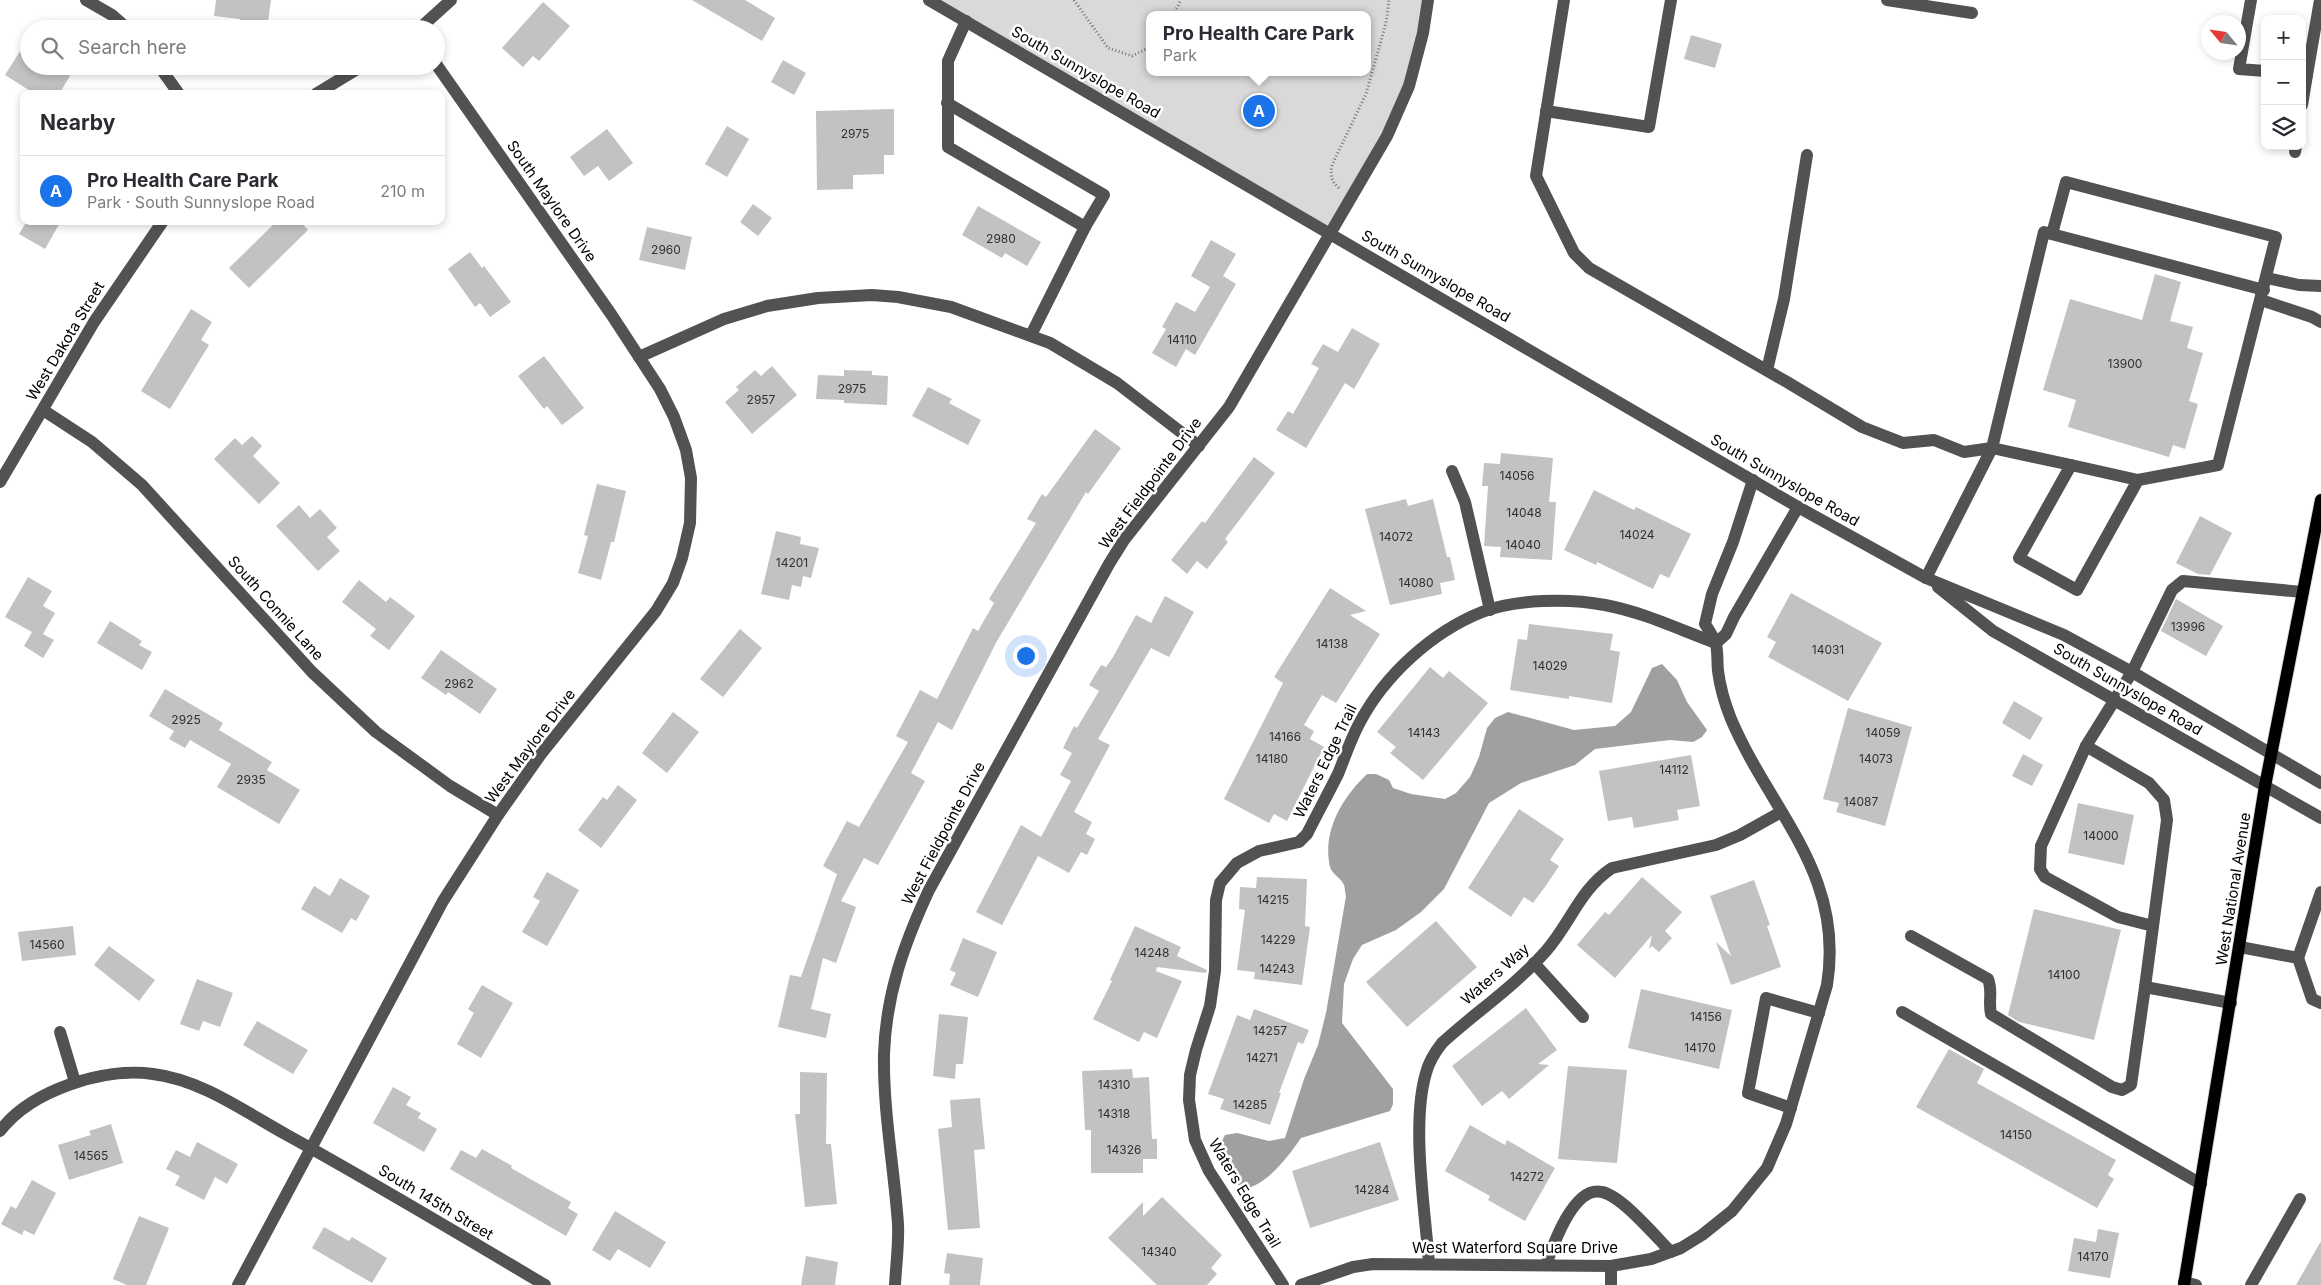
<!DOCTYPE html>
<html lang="en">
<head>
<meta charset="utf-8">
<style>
	:root { --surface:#fff; --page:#f7f7f7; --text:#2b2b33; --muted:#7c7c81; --line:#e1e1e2; --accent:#1a73e8 }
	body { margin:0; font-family:Inter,sans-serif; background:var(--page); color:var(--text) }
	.controls { position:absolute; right:15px; top:15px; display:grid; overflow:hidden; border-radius:10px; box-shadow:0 2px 8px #0003 }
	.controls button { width:45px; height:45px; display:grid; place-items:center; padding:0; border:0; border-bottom:1px solid var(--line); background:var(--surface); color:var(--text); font:25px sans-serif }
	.compass { position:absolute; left:2201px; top:15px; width:45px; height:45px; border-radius:50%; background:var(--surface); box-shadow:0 2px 8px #0003; rotate:299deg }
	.you { position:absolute; left:1025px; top:655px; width:18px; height:18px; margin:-12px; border:4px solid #fff; border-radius:50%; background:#1a73e8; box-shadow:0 0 0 8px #1a73e833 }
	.badge { display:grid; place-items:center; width:32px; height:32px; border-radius:50%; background:var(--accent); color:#fff; font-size:16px; font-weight:700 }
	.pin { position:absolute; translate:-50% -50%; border:2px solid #fff; box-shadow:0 1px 5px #0006 }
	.popup { position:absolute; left:1146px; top:11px; width:225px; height:65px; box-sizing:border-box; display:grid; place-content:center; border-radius:10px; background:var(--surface); filter:drop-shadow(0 1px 4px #0005); font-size:16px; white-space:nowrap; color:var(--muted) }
	.popup b { font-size:19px; color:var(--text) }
	.popup::after { content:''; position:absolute; left:50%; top:100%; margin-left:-10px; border:10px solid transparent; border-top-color:var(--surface) }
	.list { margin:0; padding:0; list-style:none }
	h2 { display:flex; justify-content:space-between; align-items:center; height:65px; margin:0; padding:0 20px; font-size:21px }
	h2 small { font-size:16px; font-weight:400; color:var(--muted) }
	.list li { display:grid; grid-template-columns:32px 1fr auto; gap:15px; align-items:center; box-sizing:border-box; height:70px; padding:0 20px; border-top:1px solid var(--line) }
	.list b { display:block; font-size:19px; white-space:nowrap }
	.list p { margin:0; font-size:16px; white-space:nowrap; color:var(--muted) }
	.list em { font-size:16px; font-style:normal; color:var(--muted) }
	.icon { flex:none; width:28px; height:28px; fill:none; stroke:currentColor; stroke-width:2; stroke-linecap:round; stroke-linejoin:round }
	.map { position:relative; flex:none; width:2321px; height:1285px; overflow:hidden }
	.search { position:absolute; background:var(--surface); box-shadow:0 2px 8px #0003; left:20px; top:20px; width:425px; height:55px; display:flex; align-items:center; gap:12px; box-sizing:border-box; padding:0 18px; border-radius:28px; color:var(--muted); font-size:19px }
	.panel { position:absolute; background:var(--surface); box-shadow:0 2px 8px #0003; left:20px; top:90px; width:425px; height:135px; border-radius:10px }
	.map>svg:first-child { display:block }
	.green { fill:#d9d9d9; fill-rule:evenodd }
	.water { fill:#a0a0a0 }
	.building { fill:#c2c2c2 }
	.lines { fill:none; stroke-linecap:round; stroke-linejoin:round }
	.major-casing { stroke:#dbdbdb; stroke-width:14 }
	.path { stroke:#747474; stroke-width:3; stroke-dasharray:1 2.5; stroke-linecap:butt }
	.minor { stroke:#525252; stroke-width:12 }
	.major { stroke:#000; stroke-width:12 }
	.labels { text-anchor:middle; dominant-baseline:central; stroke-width:5; stroke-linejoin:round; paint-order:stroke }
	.number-label { font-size:12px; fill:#303030 }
	.street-label { font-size:15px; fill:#000; stroke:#fff }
</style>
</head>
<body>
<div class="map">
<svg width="2321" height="1285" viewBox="0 0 2321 1285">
	<rect width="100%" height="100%" fill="#fff"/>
	<!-- green -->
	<path class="green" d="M929 0H1428L1409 86 1329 232ZM1150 15H1368V72H1150Z"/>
	<!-- water -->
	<path class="water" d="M1662 664 1677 680 1687 702 1707 730 1702 737 1693 742 1670 740 1595 749 1575 765 1521 783 1489 803 1444 889 1421 912 1396 930 1362 945 1353 959 1344 984 1342 1023 1393 1089V1104L1390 1111 1301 1138C1288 1157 1267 1185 1244 1189L1232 1180 1217 1151 1225 1135 1237 1133 1269 1141 1285 1138 1304 1079 1318 1045 1326 1013 1346 896C1345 893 1345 888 1344 885 1341 878 1332 874 1330 867 1322 831 1342 798 1367 774H1376L1389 780 1393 788 1411 794 1445 799 1456 793 1470 777 1479 757 1487 728 1495 718 1508 712 1574 730 1615 726 1631 712 1652 668Z"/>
	<!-- building -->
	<g class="building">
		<path d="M216 0H271L267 29H238L240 19 214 16Z"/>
		<path d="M692 0H745L775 18 762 41Z"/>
		<path d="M543 2 570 26 539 61 533 56 523 67 502 48Z"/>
		<path d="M1691 35 1722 44 1715 68 1684 59Z"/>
		<path d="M29 37V66H54L70 76 59 94H35L5 75Z"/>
		<path d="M783 60 806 73 794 95 771 82Z"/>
		<path d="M894 109V155H884V174L853 175V189L817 190 816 111Z"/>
		<path d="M727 126 749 139 727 177 705 164Z"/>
		<path d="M607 129 633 163 609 181 598 166 584 176 570 157Z"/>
		<path d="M753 204 772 218 758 236 740 222Z"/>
		<path d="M978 206 1041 242 1027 266 1005 253 1002 258 962 235Z"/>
		<path d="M27 221H61L45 249 19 234Z"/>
		<path d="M277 221H300L308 230 249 288 229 268Z"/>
		<path d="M647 227 692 237 685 270 639 260Z"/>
		<path d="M1211 240 1236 254 1223 276 1236 284 1195 355 1186 349 1176 367 1152 353 1166 329 1162 327 1176 302 1195 312 1210 287 1191 276Z"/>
		<path d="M470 252 482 268 484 266 511 302 490 317 480 303 475 307 448 269Z"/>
		<path d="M2155 274 2181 282 2170 321 2193 327 2187 348 2203 353 2189 401 2198 404 2185 449 2173 445 2169 457 2068 427 2076 400 2043 390 2070 299 2142 320Z"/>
		<path d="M191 309 212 322 201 340 209 345 170 409 141 391Z"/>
		<path d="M1352 328 1380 344 1354 389 1345 383 1306 448 1276 430 1288 411 1293 414 1319 368 1311 364 1323 344 1338 352Z"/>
		<path d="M544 356 584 408 562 425 547 406 544 409 518 376Z"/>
		<path d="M772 366 797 395 752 434 725 402 739 390 736 387 755 370 761 376Z"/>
		<path d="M844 370 872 371V375L888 376 887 405 844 403V400L816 399 818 375 844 376Z"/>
		<path d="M928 387 952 399 949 403 981 420 968 445 912 416Z"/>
		<path d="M1095 429 1121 448 1088 494 1086 492 1044 562 997 641 952 730 938 722 911 773 925 781 878 865 864 858 841 901 856 907 836 963 823 958 811 1009 831 1014 826 1038 778 1027 790 975 801 977 837 874 823 866 847 821 859 827 908 742 896 736 920 690 937 699 973 628 978 631 994 603 989 599 1036 523 1027 519 1042 494 1046 497Z"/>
		<path d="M252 436 262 446 253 456 280 483 259 504 214 459 235 438 242 445Z"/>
		<path d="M1501 453 1553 458 1549 502H1556L1552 560 1500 557 1501 547 1484 546 1488 486H1482L1484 463 1500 464Z"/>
		<path d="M1254 457 1275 473 1225 539 1228 542 1207 569 1197 561 1187 574 1171 560 1202 521 1205 523Z"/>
		<path d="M597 484 626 491 614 542H611L601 580 578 573 588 536 584 535Z"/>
		<path d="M1594 490 1634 510 1636 507 1691 534 1669 578 1660 574 1653 589 1597 562 1596 565 1564 550Z"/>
		<path d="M1406 499 1408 506 1433 499 1447 557H1450L1455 580 1440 583 1442 594 1390 605 1365 509Z"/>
		<path d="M299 505 310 518 320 509 337 528 327 537 340 551 318 571 276 526Z"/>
		<path d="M2200 516 2232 533 2210 575 2198 574 2176 563Z"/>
		<path d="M776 531 801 537 800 544 819 548 811 578 803 576 801 587 792 585 789 600 761 594Z"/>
		<path d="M28 577 52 591 43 606 55 613 43 634 54 640 43 658 24 646 32 632 5 617Z"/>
		<path d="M359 580 386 602 390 597 415 616 389 650 370 636 376 629 342 602Z"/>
		<path d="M1330 588 1366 611 1350 615 1380 634 1336 703 1322 695 1304 725 1314 731 1310 739 1324 747 1287 821 1274 814 1269 823 1224 799 1283 683 1274 677Z"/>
		<path d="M1791 593 1882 643 1848 701 1768 657 1776 642 1767 637Z"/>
		<path d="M1165 596 1194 612 1169 657 1151 648 1098 739 1110 745 1074 812 1092 822 1086 834 1095 839 1087 855 1081 852 1069 873 1038 856 1002 925 976 912 1021 825 1041 837 1071 781 1060 775 1072 753 1063 748 1074 726 1077 728 1099 691 1089 685 1101 665 1106 667 1113 657 1136 615 1151 623Z"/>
		<path d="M2176 599 2223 626 2206 656 2161 631Z"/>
		<path d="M110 621 142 641 139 645 152 652 142 670 97 643Z"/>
		<path d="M1529 624 1613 634 1610 650 1620 652 1612 703 1569 696V699L1510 690 1518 639 1527 640Z"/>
		<path d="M740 629 762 648 723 697 700 679Z"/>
		<path d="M441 650 497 689 480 714 448 692 446 695 421 678Z"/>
		<path d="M1430 667 1443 678 1449 671 1488 703 1423 780 1390 753 1396 747 1377 732Z"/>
		<path d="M165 689 223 723 219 730 272 762 267 770 300 790 279 824 217 787 231 764 190 740 185 748 169 739 174 731 149 716Z"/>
		<path d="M2014 701 2043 718 2030 740 2002 723Z"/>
		<path d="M1848 708 1912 727 1885 826 1836 812 1839 803 1823 799Z"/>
		<path d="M673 712 699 732 667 773 642 753Z"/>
		<path d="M2023 754 2043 765 2032 786 2012 776Z"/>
		<path d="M1691 755 1700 806 1677 810 1679 820 1656 824 1634 828 1632 817 1608 821 1599 771Z"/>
		<path d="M618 785 637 800 601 848 578 830 603 797 607 800Z"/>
		<path d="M2078 803 2134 815 2124 865 2068 853Z"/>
		<path d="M1519 809 1564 839 1550 860 1559 866 1547 884 1533 903 1524 897 1511 917 1468 888Z"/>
		<path d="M547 872 579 890 547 946 522 932 540 901 533 897Z"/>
		<path d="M1257 877 1307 879 1305 926 1310 927 1302 985 1254 979 1255 972 1237 970 1245 910 1239 909 1240 887 1256 888Z"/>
		<path d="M1642 877 1682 912 1665 931 1672 938 1659 952 1652 946 1649 949 1652 935 1615 978 1577 945 1605 912 1609 915Z"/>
		<path d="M340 878 370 896 356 921 351 918 342 933 301 909 314 886 330 896Z"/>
		<path d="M1754 880 1770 925 1767 926 1781 967 1731 985 1716 942 1731 956 1710 896Z"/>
		<path d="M2034 909 2121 930 2094 1040 2019 1022 2008 1015Z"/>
		<path d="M1436 921 1477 967 1407 1027 1366 982Z"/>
		<path d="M73 926 76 955 22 961 18 932Z"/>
		<path d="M1135 926 1181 947 1177 956 1207 970 1206 973 1157 967 1156 971 1182 981 1157 1038 1144 1032 1139 1042 1093 1019 1112 981 1110 980Z"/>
		<path d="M963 938 997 952 978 997 950 985 956 973 950 970Z"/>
		<path d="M109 946 155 980 139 1001 94 965Z"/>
		<path d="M197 979 233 993 220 1027 203 1021 199 1031 180 1024Z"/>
		<path d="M482 985 513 1003 481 1058 457 1044 474 1013 468 1009Z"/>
		<path d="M1641 989 1732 1010 1719 1069 1628 1048Z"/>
		<path d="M1526 1008 1557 1050 1538 1064 1549 1065 1509 1099 1502 1091 1482 1106 1452 1066Z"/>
		<path d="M1254 1009 1309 1030 1303 1044 1298 1042 1279 1093H1281L1270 1125 1220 1109 1224 1099 1208 1094 1237 1015 1250 1020Z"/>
		<path d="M939 1014 968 1017 963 1064H956L955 1079 933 1076Z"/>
		<path d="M257 1021 308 1050 293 1074 243 1045Z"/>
		<path d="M1949 1049 1984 1069 1977 1083 2116 1160 2108 1175 2114 1179 2097 1208 1916 1107Z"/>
		<path d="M1568 1066 1627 1070 1617 1163 1558 1159Z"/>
		<path d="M1132 1069 1133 1078 1149 1077 1152 1139H1157V1159H1143V1173H1091V1130H1085L1082 1071Z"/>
		<path d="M800 1072 827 1073 826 1144H831L837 1204 805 1207 795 1114H800Z"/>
		<path d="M393 1087 411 1097 406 1105 421 1113 418 1118 437 1129 424 1152 373 1123Z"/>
		<path d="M980 1098 985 1149 974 1150 980 1228 948 1230 938 1129 952 1127 950 1100Z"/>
		<path d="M111 1124 123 1163 69 1180 58 1145 91 1135 89 1131Z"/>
		<path d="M1470 1125 1505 1145 1507 1140 1555 1168 1525 1221 1488 1200 1490 1196 1445 1171Z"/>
		<path d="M197 1142 238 1164 227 1184 215 1177 204 1200 175 1185 180 1176 166 1169 176 1150 190 1157Z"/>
		<path d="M1380 1142 1399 1200 1310 1228 1292 1171Z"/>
		<path d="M482 1149 512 1166 511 1168 571 1202 568 1208 578 1214 566 1236 450 1169 461 1150 476 1158Z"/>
		<path d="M32 1180 56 1193 34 1235 24 1230 22 1235 1 1224 11 1206 16 1209Z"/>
		<path d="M1162 1197 1222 1255 1211 1268 1217 1274 1207 1285H1157L1108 1238 1143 1202V1216Z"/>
		<path d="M615 1211 666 1242 650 1268 618 1249 610 1261 592 1250Z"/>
		<path d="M139 1216 169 1228 146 1285H127L113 1279Z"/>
		<path d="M324 1227 349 1241 352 1237 387 1258 372 1283 312 1248Z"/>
		<path d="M2098 1229 2119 1233 2110 1278 2068 1271 2074 1238 2096 1242Z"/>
		<path d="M2321 1241V1285H2296Z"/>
		<path d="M947 1253 983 1258 980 1285H949L950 1274 944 1273Z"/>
		<path d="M806 1256 838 1262 835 1285H801Z"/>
	</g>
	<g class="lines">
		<!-- major casing -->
		<g class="major-casing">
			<path id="major" d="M2184 1285 2265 786 2321 500"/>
		</g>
		<!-- path -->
		<g class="path">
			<path d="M1074 0 1108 48 1132 56 1150 47"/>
			<path d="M1173 15 1181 0"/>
			<path d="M1339 188C1331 181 1330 175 1332 165L1366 94 1386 23 1389 0"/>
		</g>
		<!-- minor -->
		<g class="minor">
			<path d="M86 0 112 15 128 29"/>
			<path d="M929 0 1798 507 1926 578 2064 635 2132 672 2321 783"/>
			<path d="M1564 0 1536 176 1574 253 1589 268 1787 382 1862 427 1903 443 1934 440 1964 452 1992 448 2071 465"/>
			<path d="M1887 0 1972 13"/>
			<path d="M2251 0 2239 69 2265 71"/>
			<path d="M419 29 451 0"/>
			<path d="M159 66 179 94"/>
			<path d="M2302 75H2307L2320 0"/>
			<path d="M316 94 362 66"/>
			<path d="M947 103 1104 195 1085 227 948 147V61L966 21"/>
			<path d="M2302 105 2307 75"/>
			<path d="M1546 111 1649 127 1671 0"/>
			<path d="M2295 152 2296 146"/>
			<path d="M2052 234 2066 182 2276 237 2218 465 2138 480 2077 590 2019 558 2071 465 2138 480"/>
			<path d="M2267 278 2299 285 2321 286"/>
			<path d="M2261 300 2312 317 2321 322"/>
			<path d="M1031 335 1085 227"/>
			<path d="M639 357 724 319 767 306 818 298 872 295 898 297 951 307 1050 343 1117 383 1199 446"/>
			<path d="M1767 370 1784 299 1807 155"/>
			<path d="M43 410 92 442 142 485 312 672 376 732 450 786 498 815"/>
			<path d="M1452 471 1465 502 1490 610"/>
			<path d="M0 482 94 322 163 221"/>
			<path d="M1926 578 1992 448 2044 232 2264 290"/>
			<path d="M1938 587 1993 631 2321 818"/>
			<path d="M1716 643 1726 634 1734 617 1798 507"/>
			<path d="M2086 746 2149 783 2164 800 2167 820 2145 987"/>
			<path d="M2153 926 2118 917 2045 877 2040 869 2041 846 2086 746 2132 672 2172 590 2183 581 2303 592"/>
			<path d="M1911 936 1988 979C1993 992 1988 1001 1991 1014L2112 1087 2122 1090 2131 1085 2145 987 2231 1003"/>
			<path d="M2240 947 2298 958 2312 999 2321 1003"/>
			<path d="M2298 958 2321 892"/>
			<path d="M1534 963 1583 1017"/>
			<path d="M1902 1012 2201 1184"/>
			<path d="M60 1032 75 1082"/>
			<path d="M1791 1108 1748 1093 1766 998 1819 1013"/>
			<path d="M0 1131C31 1090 104 1067 153 1074 202 1080 245 1112 287 1135 374 1183 459 1234 545 1285"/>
			<path d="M1429 1263C1425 1210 1411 1123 1426 1073 1429 1061 1435 1052 1442 1043 1476 1012 1515 986 1546 951 1570 924 1580 889 1612 868L1716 845 1740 835 1781 812"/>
			<path d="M1546 1265C1553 1245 1574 1185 1602 1192 1622 1196 1656 1237 1671 1252"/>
			<path d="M2184 1282 2196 1285"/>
			<path d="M238 1285 443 901 498 815 541 754 656 611 673 583 682 558 690 523 691 478 686 450 674 417 660 389 611 314 436 64"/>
			<path d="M895 1285C896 1265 899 1244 898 1224 894 1167 883 1111 884 1054 886 994 904 944 929 890L1109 564 1124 540 1229 407 1387 136 1409 86 1423 33 1428 0"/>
			<path d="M1283 1285 1209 1171 1195 1140 1189 1100 1190 1075 1196 1050 1210 1006 1215 971 1216 900 1220 883 1237 863 1259 851 1299 842 1307 834C1317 814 1328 794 1338 774 1345 757 1351 738 1360 722 1385 675 1432 632 1482 612 1516 599 1569 598 1605 605 1643 612 1680 630 1716 643"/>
			<path d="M1301 1285 1353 1267 1373 1264 1611 1266 1651 1259 1681 1248 1702 1235 1732 1211 1767 1168 1786 1124 1827 985C1845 873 1771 813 1731 719 1725 704 1720 687 1718 671 1717 662 1718 653 1716 644 1714 638 1709 630 1705 624L1712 594 1733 542 1753 480"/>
			<path d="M1611 1285V1266"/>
			<path d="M2251 1285 2300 1199"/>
		</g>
		<!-- major -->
		<use href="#major" class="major"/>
	</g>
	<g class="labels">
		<!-- number labels -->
		<g class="number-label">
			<text x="855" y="133">2975</text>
			<text x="1001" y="238">2980</text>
			<text x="666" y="249">2960</text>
			<text x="1182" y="339">14110</text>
			<text x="2125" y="363">13900</text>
			<text x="852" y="388">2975</text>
			<text x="761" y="399">2957</text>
			<text x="1517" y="475">14056</text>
			<text x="1524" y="512">14048</text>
			<text x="1637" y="534">14024</text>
			<text x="1396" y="536">14072</text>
			<text x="1523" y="544">14040</text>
			<text x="792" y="562">14201</text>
			<text x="1416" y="582">14080</text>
			<text x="2188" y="626">13996</text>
			<text x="1332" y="643">14138</text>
			<text x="1828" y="649">14031</text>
			<text x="1550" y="665">14029</text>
			<text x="459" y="683">2962</text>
			<text x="186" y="719">2925</text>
			<text x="1424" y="732">14143</text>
			<text x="1883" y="732">14059</text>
			<text x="1285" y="736">14166</text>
			<text x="1272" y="758">14180</text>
			<text x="1876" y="758">14073</text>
			<text x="1674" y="769">14112</text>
			<text x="251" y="779">2935</text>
			<text x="1861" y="801">14087</text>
			<text x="2101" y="835">14000</text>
			<text x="1273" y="899">14215</text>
			<text x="1278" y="939">14229</text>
			<text x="47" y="944">14560</text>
			<text x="1152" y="952">14248</text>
			<text x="1277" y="968">14243</text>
			<text x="2064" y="974">14100</text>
			<text x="1706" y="1016">14156</text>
			<text x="1270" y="1030">14257</text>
			<text x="1700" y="1047">14170</text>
			<text x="1262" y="1057">14271</text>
			<text x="1114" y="1084">14310</text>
			<text x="1250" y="1104">14285</text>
			<text x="1114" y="1113">14318</text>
			<text x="2016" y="1134">14150</text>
			<text x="1124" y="1149">14326</text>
			<text x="91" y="1155">14565</text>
			<text x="1527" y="1176">14272</text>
			<text x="1372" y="1189">14284</text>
			<text x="1159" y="1251">14340</text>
			<text x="2093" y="1256">14170</text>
		</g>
		<!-- street labels -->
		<g class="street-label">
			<text transform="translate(1086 72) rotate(30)">South Sunnyslope Road</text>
			<text transform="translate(552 201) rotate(55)">South Maylore Drive</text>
			<text transform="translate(1436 276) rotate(30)">South Sunnyslope Road</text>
			<text transform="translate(65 341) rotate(-59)">West Dakota Street</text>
			<text transform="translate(1785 480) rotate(30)">South Sunnyslope Road</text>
			<text transform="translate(1150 483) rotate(-53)">West Fieldpointe Drive</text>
			<text transform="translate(276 608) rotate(48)">South Connie Lane</text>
			<text transform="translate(2128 689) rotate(30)">South Sunnyslope Road</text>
			<text transform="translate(530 746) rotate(-53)">West Maylore Drive</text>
			<text transform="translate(1325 761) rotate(-64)">Waters Edge Trail</text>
			<text transform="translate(943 833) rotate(-62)">West Fieldpointe Drive</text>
			<text transform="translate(2233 889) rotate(-81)">West National Avenue</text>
			<text transform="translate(1495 974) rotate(-41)">Waters Way</text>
			<text transform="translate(1245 1193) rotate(59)">Waters Edge Trail</text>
			<text transform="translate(436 1202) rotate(31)">South 145th Street</text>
			<text x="1515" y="1247">West Waterford Square Drive</text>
		</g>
	</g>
</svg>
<div class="controls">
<button>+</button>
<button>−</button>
<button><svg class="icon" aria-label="layers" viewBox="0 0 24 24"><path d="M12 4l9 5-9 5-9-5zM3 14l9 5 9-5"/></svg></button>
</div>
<svg class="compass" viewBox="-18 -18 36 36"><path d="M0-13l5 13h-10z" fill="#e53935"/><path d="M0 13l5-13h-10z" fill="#7c7c81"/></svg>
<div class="you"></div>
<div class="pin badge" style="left:1259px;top:111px">A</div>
<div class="popup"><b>Pro Health Care Park</b>Park</div>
<div class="search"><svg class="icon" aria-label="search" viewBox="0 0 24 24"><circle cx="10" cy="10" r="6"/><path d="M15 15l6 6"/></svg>Search here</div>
<section class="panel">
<h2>Nearby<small></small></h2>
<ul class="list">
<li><span class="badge">A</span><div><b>Pro Health Care Park</b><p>Park · South Sunnyslope Road</p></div><em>210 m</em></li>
</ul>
</section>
</div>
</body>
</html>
